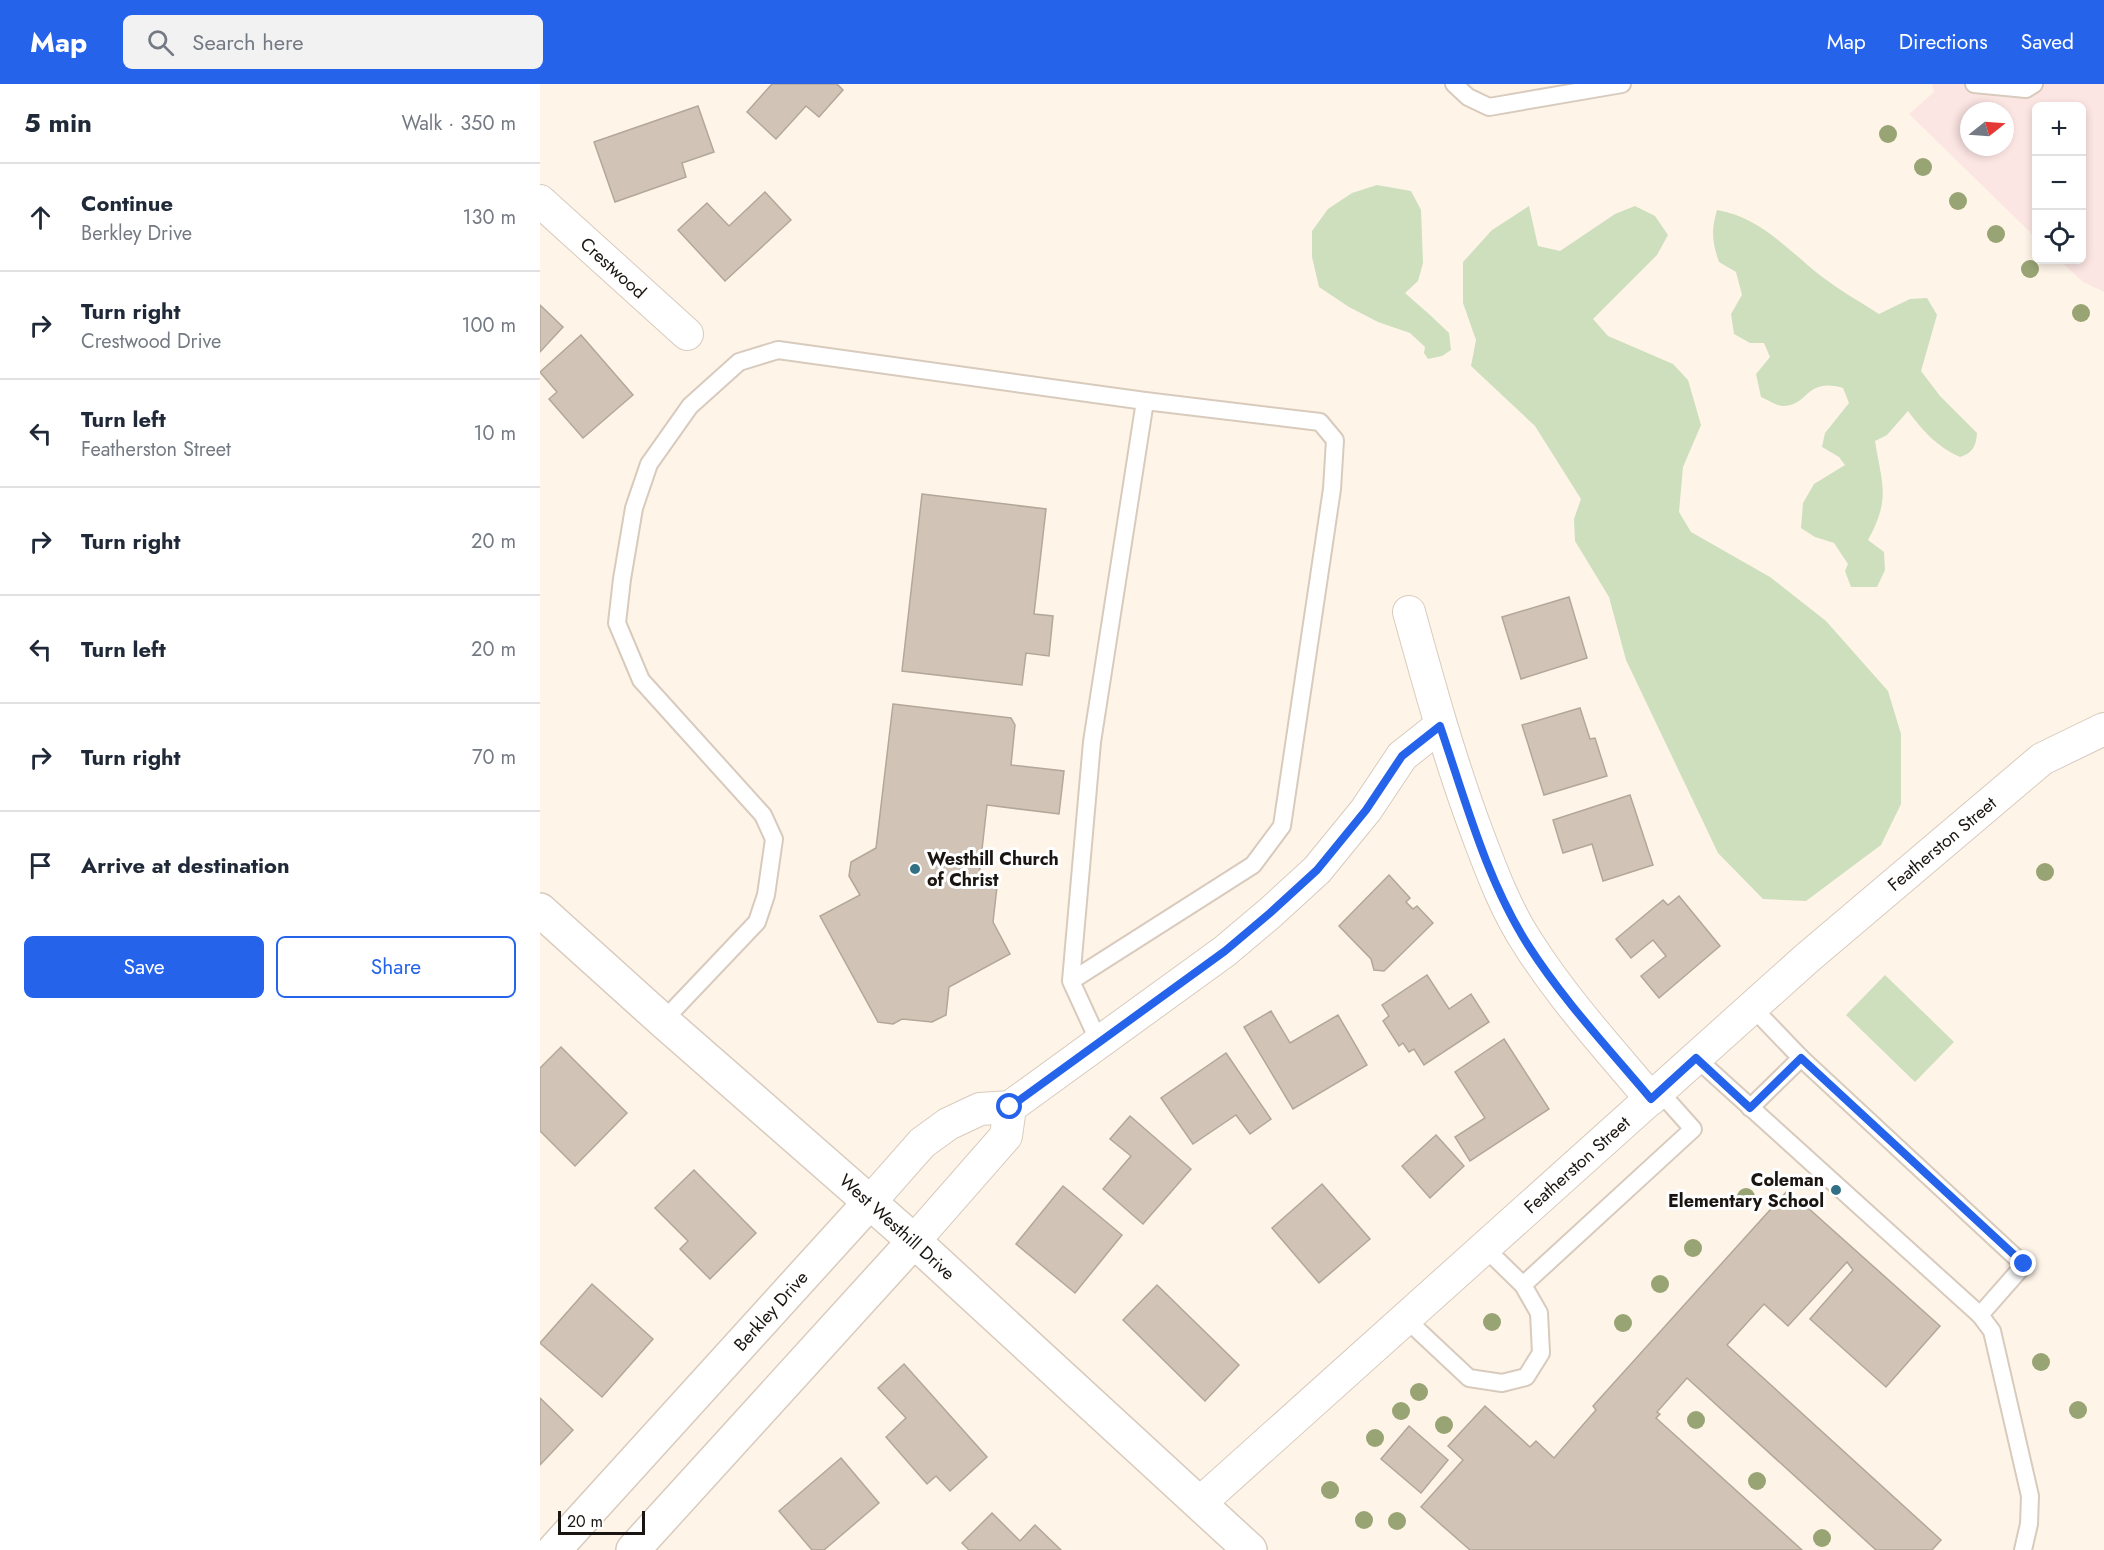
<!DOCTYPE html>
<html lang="en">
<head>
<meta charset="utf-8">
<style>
	:root { --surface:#fff; --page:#f2f2f3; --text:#1f2937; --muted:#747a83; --line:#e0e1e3; --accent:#2563eb }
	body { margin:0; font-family:Jost,sans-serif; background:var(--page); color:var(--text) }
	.controls { position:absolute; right:18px; top:18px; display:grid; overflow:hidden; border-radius:9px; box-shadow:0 3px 9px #0003 }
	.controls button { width:54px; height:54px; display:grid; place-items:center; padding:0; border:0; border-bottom:2px solid var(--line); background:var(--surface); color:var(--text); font:30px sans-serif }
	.compass { position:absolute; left:1420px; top:18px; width:54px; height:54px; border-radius:50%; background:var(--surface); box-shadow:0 3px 9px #0003; rotate:73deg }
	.scale { position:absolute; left:18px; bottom:15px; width:87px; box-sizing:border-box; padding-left:6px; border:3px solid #1a1510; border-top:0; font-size:16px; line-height:21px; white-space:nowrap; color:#1a1510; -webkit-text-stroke:4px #fff; paint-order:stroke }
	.stop { position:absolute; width:18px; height:18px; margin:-14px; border:4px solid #2563eb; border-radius:50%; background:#fff }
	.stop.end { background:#2563eb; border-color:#fff; box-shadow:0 2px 6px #0008 }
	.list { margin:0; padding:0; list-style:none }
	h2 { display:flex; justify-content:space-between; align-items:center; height:78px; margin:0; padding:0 24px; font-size:26px }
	h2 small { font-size:20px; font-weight:400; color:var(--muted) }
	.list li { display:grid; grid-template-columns:39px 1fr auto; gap:18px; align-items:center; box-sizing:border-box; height:108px; padding:0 24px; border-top:2px solid var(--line) }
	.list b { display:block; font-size:22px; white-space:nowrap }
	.list p { margin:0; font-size:20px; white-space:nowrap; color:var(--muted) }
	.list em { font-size:20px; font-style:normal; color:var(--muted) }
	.actions { display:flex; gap:12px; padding:18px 24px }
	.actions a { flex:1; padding:14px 0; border:2px solid var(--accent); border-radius:9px; text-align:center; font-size:21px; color:var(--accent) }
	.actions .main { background:var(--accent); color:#fff }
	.icon { flex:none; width:33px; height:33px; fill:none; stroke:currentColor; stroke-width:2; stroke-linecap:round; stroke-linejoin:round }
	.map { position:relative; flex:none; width:1564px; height:1466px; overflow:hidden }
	header { display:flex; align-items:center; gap:36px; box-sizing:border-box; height:84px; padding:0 30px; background:var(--accent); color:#fff }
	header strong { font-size:28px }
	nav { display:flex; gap:33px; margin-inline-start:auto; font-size:21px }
	.search { width:420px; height:54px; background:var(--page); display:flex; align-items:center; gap:15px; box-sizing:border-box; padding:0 21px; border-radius:9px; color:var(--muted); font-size:22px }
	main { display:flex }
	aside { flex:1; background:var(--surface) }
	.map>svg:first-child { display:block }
	.industrial { fill:#fce6e4; fill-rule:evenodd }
	.green { fill:#cddfbd }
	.building { fill:#d1c4b6; stroke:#b3a799; stroke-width:1.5 }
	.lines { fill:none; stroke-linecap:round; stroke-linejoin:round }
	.service-casing { stroke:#d8cbbd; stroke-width:20 }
	.minor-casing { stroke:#d8cbbd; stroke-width:34 }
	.tertiary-casing { stroke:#d8cbbd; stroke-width:36 }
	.service { stroke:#fff; stroke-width:16 }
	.minor { stroke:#fff; stroke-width:32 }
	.tertiary { stroke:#fff; stroke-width:33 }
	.tree { fill:#98a474 }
	.route { stroke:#2563eb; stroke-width:8 }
	.poi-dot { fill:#317085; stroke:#fff; stroke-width:2 }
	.labels { text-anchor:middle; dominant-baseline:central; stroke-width:6; stroke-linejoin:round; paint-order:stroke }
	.street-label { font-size:18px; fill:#1a1510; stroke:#fff }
	.poi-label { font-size:18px; font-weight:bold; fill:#1a1510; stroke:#fff; text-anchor:start }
</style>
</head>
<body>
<header>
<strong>Map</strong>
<div class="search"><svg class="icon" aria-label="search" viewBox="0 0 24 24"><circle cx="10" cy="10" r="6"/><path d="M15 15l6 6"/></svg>Search here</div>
<nav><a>Map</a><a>Directions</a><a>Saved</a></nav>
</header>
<main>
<aside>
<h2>5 min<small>Walk · 350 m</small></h2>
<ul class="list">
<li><svg class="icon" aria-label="ahead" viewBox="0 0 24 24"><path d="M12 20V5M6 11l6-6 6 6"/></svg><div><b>Continue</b><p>Berkley Drive</p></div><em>130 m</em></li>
<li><svg class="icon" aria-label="right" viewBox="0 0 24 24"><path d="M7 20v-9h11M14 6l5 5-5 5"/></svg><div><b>Turn right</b><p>Crestwood Drive</p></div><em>100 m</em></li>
<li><svg class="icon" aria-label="left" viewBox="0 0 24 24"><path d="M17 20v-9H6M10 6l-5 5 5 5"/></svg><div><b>Turn left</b><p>Featherston Street</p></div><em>10 m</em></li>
<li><svg class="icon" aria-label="right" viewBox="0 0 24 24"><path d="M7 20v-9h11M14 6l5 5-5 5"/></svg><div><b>Turn right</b></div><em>20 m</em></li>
<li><svg class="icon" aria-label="left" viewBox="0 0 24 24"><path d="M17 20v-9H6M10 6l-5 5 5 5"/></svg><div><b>Turn left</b></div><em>20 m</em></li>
<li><svg class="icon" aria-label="right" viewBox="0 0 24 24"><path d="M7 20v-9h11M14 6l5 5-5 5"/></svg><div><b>Turn right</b></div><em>70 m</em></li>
<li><svg class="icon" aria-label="arrive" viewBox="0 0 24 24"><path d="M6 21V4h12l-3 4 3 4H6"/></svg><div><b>Arrive at destination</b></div></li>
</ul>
<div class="actions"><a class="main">Save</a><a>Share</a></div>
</aside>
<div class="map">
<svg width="1564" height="1466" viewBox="0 0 1564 1466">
	<rect width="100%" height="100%" fill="#fff4e8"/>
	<!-- industrial -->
	<path class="industrial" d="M1392 0H1564V208L1543 198 1519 176H1542V22H1496V154L1369 30 1394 8ZM1429 27H1465V63H1429Z"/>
	<!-- green -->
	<g class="green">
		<path d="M837 101 871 107 881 126 883 179 878 197 865 209 890 231 909 249 911 266 902 272 888 275 884 269 885 263 870 249 838 238 809 223 779 203 772 173V147L788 125 812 109Z"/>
		<path d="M989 122 998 162 1020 167 1075 130 1095 122 1115 132 1128 151 1117 171 1053 235 1068 252 1133 280 1148 296 1161 341 1143 383 1139 428 1151 448 1230 493 1286 537 1348 607 1361 650V720L1341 761 1266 817 1223 815 1178 769 1086 576 1069 513 1035 457 1034 435 1041 415 995 342 931 282 936 256 923 219V178L952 146Z"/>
		<path d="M1177 126C1220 133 1248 166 1281 192 1299 206 1319 217 1339 230L1370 215 1387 214 1397 231 1381 287 1400 312 1437 349C1436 362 1433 369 1420 373 1397 363 1382 346 1368 327L1347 351 1335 357C1342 401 1351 414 1328 456L1344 468 1345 486 1337 503H1311L1305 487 1308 480 1294 459 1275 453 1261 444 1263 419 1274 400 1305 381 1299 373 1282 363 1285 349 1309 319 1303 304C1265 293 1269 322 1243 322 1237 322 1228 316 1221 313L1216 290 1230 273 1224 259H1210L1194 250 1191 230 1202 211 1196 188 1179 178C1172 158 1171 146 1177 126Z"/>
		<path d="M1345 891 1414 958 1375 998 1306 931Z"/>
	</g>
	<!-- building -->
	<g class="building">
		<path d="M232 0H297L303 6 279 33 266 22 236 55 207 28Z"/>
		<path d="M158 22 174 68 142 79 146 93 75 118 54 58Z"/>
		<path d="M225 108 251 136 185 197 138 146 167 119 189 142Z"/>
		<path d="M0 221 23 243 0 268Z"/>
		<path d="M41 251 93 311 43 354 9 315 17 308 0 288Z"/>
		<path d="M382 410 506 425 494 530 513 532 509 572 486 569 482 601 362 587Z"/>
		<path d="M1029 513 1047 574 981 595 962 533Z"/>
		<path d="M353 620 471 634 475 641 471 681 524 687 519 730 447 721 439 792 458 794 453 838 470 870 409 903 406 931 392 938 362 935 353 940 338 938 280 832 320 811 309 792 311 778 336 764Z"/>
		<path d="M1040 624 1050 655 1055 654 1067 692 1004 711 982 641Z"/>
		<path d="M1090 711 1113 781 1063 797 1052 760 1023 769 1013 736Z"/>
		<path d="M849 791 870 814 866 818 873 825 877 822 893 839 844 887 834 886 831 875 799 842Z"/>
		<path d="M1139 812 1180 862 1119 914 1101 892 1126 872 1113 856 1091 874 1076 855 1123 816 1128 821Z"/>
		<path d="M887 891 909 925 931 910 949 938 884 981 874 965 869 968 863 959 859 962 843 937 849 932 842 921Z"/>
		<path d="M731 927 750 959 798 931 827 981 753 1025 704 943Z"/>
		<path d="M964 955 1009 1025 930 1077 915 1053 945 1034 915 988Z"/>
		<path d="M21 963 87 1029 35 1082 0 1047V984Z"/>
		<path d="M686 969 731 1035 710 1050 696 1031 653 1060 621 1014Z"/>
		<path d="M590 1032 651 1085 603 1140 563 1105 591 1072 570 1055Z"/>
		<path d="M896 1051 924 1082 890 1114 862 1082Z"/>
		<path d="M154 1086 216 1149 170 1195 140 1165 148 1157 115 1124Z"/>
		<path d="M782 1100 830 1155 779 1199 732 1144Z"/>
		<path d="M523 1102 582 1151 535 1209 476 1160Z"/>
		<path d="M1248 1106 1400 1242 1346 1303 1270 1235 1313 1186 1307 1178 1248 1242 1224 1220 1187 1261 1401 1456 1392 1466H1336L1147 1294 1117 1328 1120 1330 1116 1334 1262 1466H930L881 1423 923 1376 908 1362 945 1322 990 1363 996 1357 1014 1374 1056 1326 1053 1322Z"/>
		<path d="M52 1200 113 1255 62 1313 0 1259Z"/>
		<path d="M617 1201 699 1281 665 1317 583 1236Z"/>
		<path d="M364 1280 447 1373 410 1407 396 1392 387 1400 346 1353 366 1334 338 1304Z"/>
		<path d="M0 1314 33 1346 0 1381Z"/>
		<path d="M869 1342 908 1376 881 1409 841 1375Z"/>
		<path d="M301 1374 339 1419 284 1466H272L239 1427Z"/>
		<path d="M452 1429 480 1457 495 1441 521 1466H429L422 1459Z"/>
	</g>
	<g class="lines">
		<!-- service casing -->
		<g class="service-casing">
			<g id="service">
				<path d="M914 0 928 13 949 23 1082 0"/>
				<path d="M1434 0 1486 5 1494 0"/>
				<path d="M531 897 713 781 742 742 792 405 795 356 780 338 605 317 552 658 531 897 559 958"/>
				<path d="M1213 924 1261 974 1484 1181 1440 1231"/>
				<path d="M123 937 217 838 226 811 234 755 223 731 101 596 77 539 82 495 94 424 109 380 150 322 199 278 238 266 605 317"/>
				<path d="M1156 974 1440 1231 1452 1247 1490 1412 1489 1440 1483 1466"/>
				<path d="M1210 1024 1261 974"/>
				<path d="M945 1164 983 1201 1153 1045 1119 1007"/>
				<path d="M866 1235 929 1294 962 1299 986 1293 1001 1269 999 1229 983 1201"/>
			</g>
		</g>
		<!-- minor casing -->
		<g class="minor-casing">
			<g id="minor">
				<path d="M0 117 147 250"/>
				<path d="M869 528C890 604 911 680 939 754 953 791 967 828 989 861 1024 916 1069 965 1111 1015"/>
				<path d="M330 1118 382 1059 408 1040 440 1025 470 1023 685 867 730 829 777 786 826 726 862 672 900 642"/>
				<path d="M374 1157 466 1052 470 1023"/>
				<path d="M660 1419 1266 875 1502 675 1564 645"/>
			</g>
		</g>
		<!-- tertiary casing -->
		<g class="tertiary-casing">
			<g id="tertiary">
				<path d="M0 826 123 937 374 1157 710 1466"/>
				<path d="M14 1466 330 1118"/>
				<path d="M93 1466 374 1157"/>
			</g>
		</g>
		<!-- service -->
		<use href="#service" class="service"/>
		<!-- minor -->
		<use href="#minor" class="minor"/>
		<!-- tertiary -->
		<use href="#tertiary" class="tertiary"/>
	</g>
	<!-- trees -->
	<g class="tree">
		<circle cx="1348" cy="50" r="9"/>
		<circle cx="1383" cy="83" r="9"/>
		<circle cx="1418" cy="117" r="9"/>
		<circle cx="1456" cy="150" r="9"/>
		<circle cx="1490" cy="185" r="9"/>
		<circle cx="1541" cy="229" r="9"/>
		<circle cx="1505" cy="788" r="9"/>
		<circle cx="1206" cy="1113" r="9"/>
		<circle cx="1153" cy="1164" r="9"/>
		<circle cx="1120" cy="1200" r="9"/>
		<circle cx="952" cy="1238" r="9"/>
		<circle cx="1083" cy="1239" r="9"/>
		<circle cx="1501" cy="1278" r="9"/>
		<circle cx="879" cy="1308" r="9"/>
		<circle cx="1538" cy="1326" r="9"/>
		<circle cx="861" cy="1327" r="9"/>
		<circle cx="1156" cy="1336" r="9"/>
		<circle cx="904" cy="1341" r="9"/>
		<circle cx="835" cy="1354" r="9"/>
		<circle cx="1217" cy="1397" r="9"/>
		<circle cx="790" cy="1406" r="9"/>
		<circle cx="824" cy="1436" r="9"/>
		<circle cx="857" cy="1437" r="9"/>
		<circle cx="1282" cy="1454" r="9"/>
	</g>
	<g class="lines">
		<!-- route -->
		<path class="route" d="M470 1023 685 867 730 829 777 786 826 726 862 672 900 642C925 715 946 795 988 861 1023 916 1069 965 1111 1015L1156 974 1210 1024 1261 974 1484 1180"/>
	</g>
	<!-- markers -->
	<g class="poi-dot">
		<circle cx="375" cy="785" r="6"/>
		<circle cx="1296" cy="1106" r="6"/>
	</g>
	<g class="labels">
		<!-- street labels -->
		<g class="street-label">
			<text transform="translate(73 184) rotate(42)">Crestwood</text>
			<text transform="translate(1402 760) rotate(-40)">Featherston Street</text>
			<text transform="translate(1037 1081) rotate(-42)">Featherston Street</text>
			<text transform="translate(357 1143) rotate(42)">West Westhill Drive</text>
			<text transform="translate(231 1227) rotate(-48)">Berkley Drive</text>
		</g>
		<!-- poi labels -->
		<g class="poi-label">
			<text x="387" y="775">Westhill Church<tspan x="387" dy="21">of Christ</tspan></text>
			<text x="1284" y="1096" text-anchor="end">Coleman<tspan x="1284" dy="21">Elementary School</tspan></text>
		</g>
	</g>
</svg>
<div class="controls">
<button>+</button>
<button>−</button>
<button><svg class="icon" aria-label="locate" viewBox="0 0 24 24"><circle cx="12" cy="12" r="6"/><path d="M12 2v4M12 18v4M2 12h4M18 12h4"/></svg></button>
</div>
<svg class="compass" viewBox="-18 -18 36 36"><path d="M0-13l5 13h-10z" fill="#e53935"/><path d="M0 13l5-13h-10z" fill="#747a83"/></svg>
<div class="scale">20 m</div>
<div class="stop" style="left:470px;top:1023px"></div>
<div class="stop end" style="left:1484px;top:1180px"></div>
</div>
</main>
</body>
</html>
